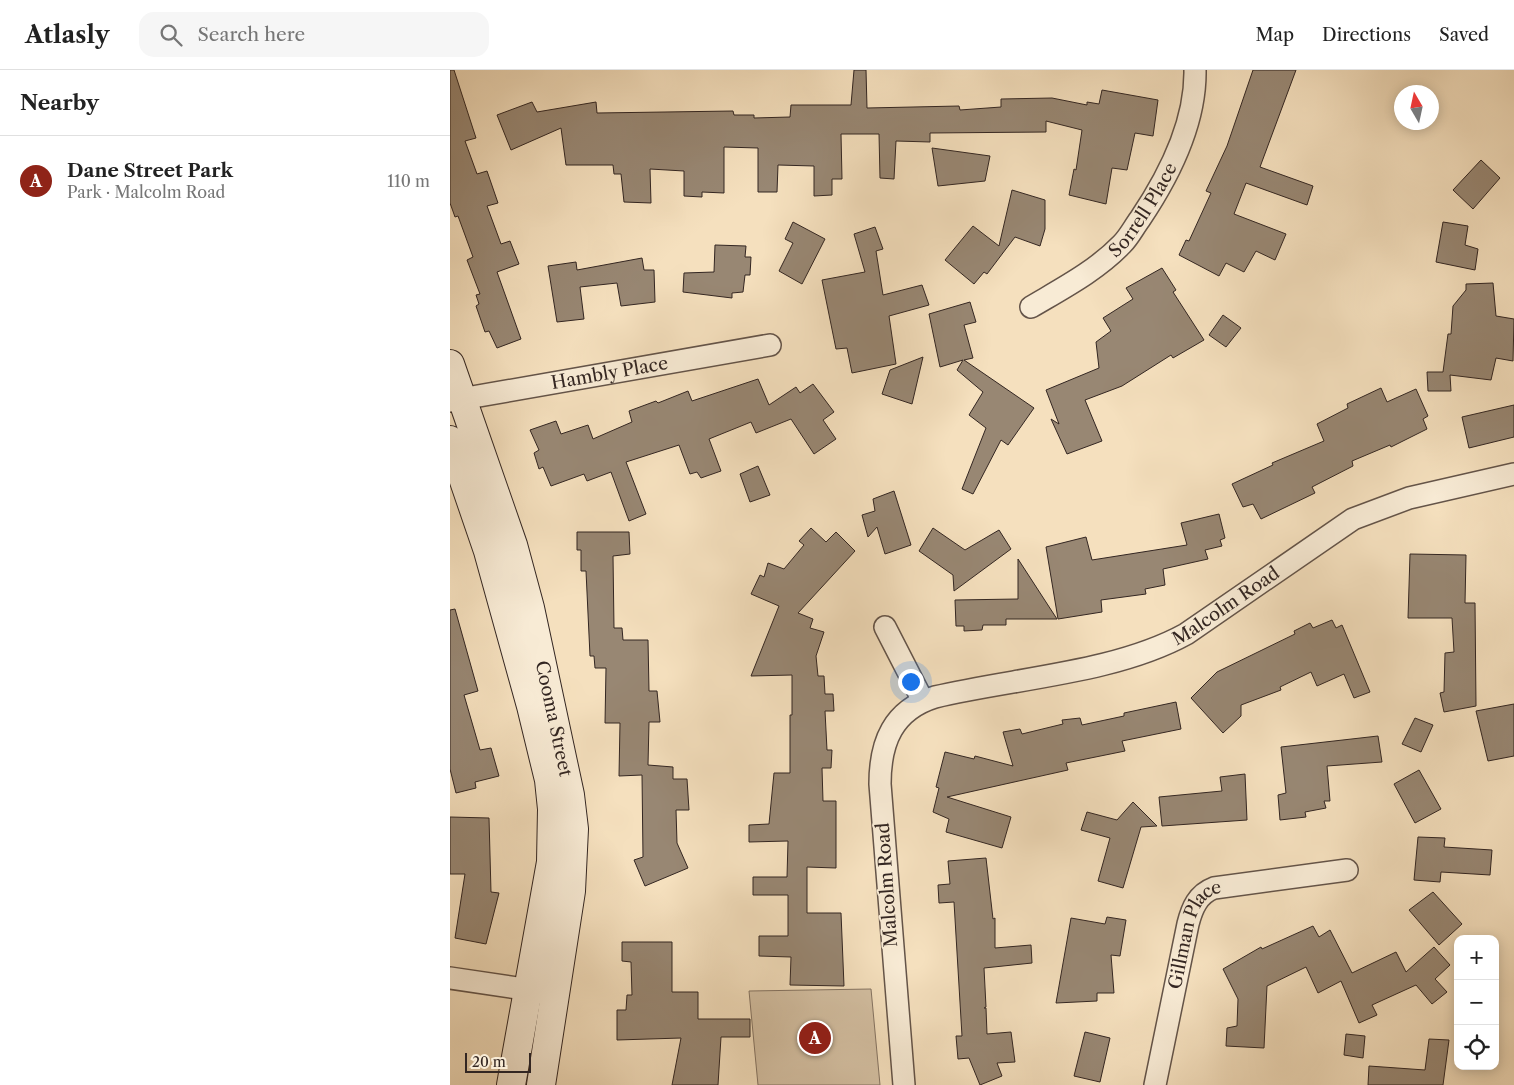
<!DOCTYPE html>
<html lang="en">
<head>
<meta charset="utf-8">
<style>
	:root { --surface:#fff; --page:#f6f6f6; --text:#222; --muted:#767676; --line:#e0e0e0; --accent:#8f2418 }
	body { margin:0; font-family:"Libre Caslon Text",serif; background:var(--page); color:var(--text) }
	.controls { position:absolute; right:15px; bottom:15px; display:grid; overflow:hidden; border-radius:10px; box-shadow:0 2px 12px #0003 }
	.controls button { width:45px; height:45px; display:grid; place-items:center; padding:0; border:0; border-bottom:1px solid var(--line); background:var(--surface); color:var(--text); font:25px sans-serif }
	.compass { position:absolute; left:944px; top:15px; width:45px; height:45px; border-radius:50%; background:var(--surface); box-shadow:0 2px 12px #0003; rotate:351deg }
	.scale { position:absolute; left:15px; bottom:12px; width:66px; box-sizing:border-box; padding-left:5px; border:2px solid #332622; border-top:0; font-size:14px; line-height:18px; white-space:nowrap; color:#332622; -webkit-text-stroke:4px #f8ebd5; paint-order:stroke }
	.you { position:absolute; left:460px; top:611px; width:18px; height:18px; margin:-12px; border:4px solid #fff; border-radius:50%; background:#1a73e8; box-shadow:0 0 0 8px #1a73e833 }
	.badge { display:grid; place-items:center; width:32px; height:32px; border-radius:50%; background:var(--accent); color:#fff; font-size:16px; font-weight:700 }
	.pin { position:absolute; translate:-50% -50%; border:2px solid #fff; box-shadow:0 1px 5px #0006 }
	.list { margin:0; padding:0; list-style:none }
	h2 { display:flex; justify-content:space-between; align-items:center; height:65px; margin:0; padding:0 20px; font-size:21px }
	h2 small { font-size:16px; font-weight:400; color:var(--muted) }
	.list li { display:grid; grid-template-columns:32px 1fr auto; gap:15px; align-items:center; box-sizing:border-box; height:90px; padding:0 20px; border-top:1px solid var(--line) }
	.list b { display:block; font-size:19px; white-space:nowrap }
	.list p { margin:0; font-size:16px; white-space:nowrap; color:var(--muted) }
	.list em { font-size:16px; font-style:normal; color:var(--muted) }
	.icon { flex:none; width:28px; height:28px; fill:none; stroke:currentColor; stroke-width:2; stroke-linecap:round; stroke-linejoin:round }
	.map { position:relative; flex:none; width:1064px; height:1015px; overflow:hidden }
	header { display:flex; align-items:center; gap:30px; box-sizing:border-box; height:70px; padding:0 25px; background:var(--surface); border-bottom:1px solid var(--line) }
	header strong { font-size:24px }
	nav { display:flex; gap:28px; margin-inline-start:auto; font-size:18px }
	.search { width:350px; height:45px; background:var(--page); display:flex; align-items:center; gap:12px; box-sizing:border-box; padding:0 18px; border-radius:15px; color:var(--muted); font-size:19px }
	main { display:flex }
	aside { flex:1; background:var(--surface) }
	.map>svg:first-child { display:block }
	.green { fill:#d4c0a3; stroke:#847362 }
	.building { fill:#988773; stroke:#332622 }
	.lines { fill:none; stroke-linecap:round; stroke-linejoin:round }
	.street-casing { stroke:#645449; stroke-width:24 }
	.secondary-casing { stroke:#332622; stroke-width:30 }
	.street { stroke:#f8ebd5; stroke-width:21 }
	.secondary { stroke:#f8ebd5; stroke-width:28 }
	.labels { text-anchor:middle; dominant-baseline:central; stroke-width:4; stroke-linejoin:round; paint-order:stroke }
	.street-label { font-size:18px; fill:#332622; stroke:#f8ebd5 }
</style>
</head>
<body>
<header>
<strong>Atlasly</strong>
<div class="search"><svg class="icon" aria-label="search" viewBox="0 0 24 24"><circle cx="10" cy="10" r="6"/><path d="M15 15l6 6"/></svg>Search here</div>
<nav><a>Map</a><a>Directions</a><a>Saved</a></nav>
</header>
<main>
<aside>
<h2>Nearby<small></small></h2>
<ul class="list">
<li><span class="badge">A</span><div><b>Dane Street Park</b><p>Park · Malcolm Road</p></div><em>110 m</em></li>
</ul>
</aside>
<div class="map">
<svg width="1064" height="1015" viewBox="0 0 1064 1015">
	<rect width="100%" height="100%" fill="#f5e0be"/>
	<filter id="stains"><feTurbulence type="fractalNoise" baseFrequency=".004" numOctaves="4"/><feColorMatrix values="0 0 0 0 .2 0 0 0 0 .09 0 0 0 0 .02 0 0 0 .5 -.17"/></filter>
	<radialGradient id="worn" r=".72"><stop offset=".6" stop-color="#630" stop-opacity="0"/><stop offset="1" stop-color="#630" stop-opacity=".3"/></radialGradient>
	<!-- green -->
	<path class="green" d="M421 919 430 1015H308L299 921Z"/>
	<!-- building -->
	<g class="building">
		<path d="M0 0H4L26 68 15 71 27 104 37 101 48 133 37 136 51 174 60 171 69 194 47 202 71 269 47 278 39 261 35 262 26 236 29 234 26 225 30 224 17 190 23 187 8 146 5 147 0 133Z"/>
		<path d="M404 0H416L417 38 509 36 510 40 551 37V29L602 28 637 35V32L649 34 652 20 708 30 703 66 685 63 677 100 662 98 656 134 619 125 624 99 626 100 632 60 596 51V62L480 63V72L446 71 444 109 430 108 429 64H391L392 109H382V125L364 126V96L328 95 327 122H308V78L274 77V123L252 122V127L234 126V101L200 99 201 133 174 132 171 104H164L163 95H116L111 58 61 80 47 45 82 32 87 42 146 32 147 43 283 41 284 45H304V48L340 47 341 35H401Z"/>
		<path d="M803 0H846L810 97 863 116 857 135 796 113 784 144 836 164 825 190 806 181 794 202 776 193 769 206 729 185 736 170 739 171 761 123 756 121 777 76Z"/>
		<path d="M482 78 540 86 535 111 488 116Z"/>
		<path d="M1031 90 1050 108 1023 139 1003 120Z"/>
		<path d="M562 120 595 130V159L590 176 565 167 537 204 534 202 524 214 495 190 523 156 549 176Z"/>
		<path d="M343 152 375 169 352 214 329 201 343 173 335 169Z"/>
		<path d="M993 152 1018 156 1015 175 1028 179 1025 200 986 192Z"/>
		<path d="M425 157 433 179 426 181 433 225 472 215 479 235 439 246 446 294 402 303 397 278 386 279 372 210 415 202 404 164Z"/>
		<path d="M265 175 296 176 295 187H301L300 205H295L293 222 282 223V228L233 222 234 203 264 202Z"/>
		<path d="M192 188 194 200H204L205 232 171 236 167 213 130 217 134 249 107 252 98 196 126 192 127 200Z"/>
		<path d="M712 198 726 220 723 222 754 270 723 288 721 285 672 316 635 330 652 371 617 384 601 349 609 354 596 320 649 298 646 272 661 261 653 248 683 229 676 218Z"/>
		<path d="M1043 213 1046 246 1064 249 1063 291 1046 288 1041 310 1000 305 1001 321H978L977 302H993L998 264H1001L1003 236 1016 220V214Z"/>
		<path d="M520 232 526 252 514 255 523 288 514 290 584 338 558 375 551 370 523 424 512 419 536 358 519 345 533 322 507 300 513 290 490 297 479 244Z"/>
		<path d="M773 245 791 258 776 277 759 265Z"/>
		<path d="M473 287 462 334 432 324 440 300Z"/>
		<path d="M308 309 319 335 346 317 350 323 363 314 384 342 373 350 386 369 364 384 341 349 306 363 301 352 259 369 271 401 251 408 247 402 240 404 229 375 176 392 196 444 179 451 161 402 137 411 134 404 101 416 93 397 89 399 84 383 89 380 80 360 106 351 111 364 138 355 143 369 182 352 179 341 206 331 208 333 238 321 242 331Z"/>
		<path d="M931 318 937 332 966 319 978 346 973 349 977 359 941 377 940 375 902 391 903 396 862 417 865 423 811 449 803 434 793 437 782 414 823 395 822 393 874 371 867 354 898 338 897 334Z"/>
		<path d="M1064 335V367L1019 378 1012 347Z"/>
		<path d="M308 396 320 425 300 432 290 404Z"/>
		<path d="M444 421 461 475 435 484 427 457 418 467 412 445 425 441 423 429Z"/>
		<path d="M769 444 775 468 770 470 772 476 755 480 758 489 713 499 715 515 695 519 696 524 651 530 652 542 608 549 596 477 636 467 642 490 737 475 731 453Z"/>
		<path d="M361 458 376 472 386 462 405 481 348 543 363 549 360 558 374 562 366 586 368 606H374L375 624H383L384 641H375L377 680H382L381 698H372L373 731H386V798L357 797V843H391L394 916 340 915 341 887 309 886V866H338V825H303V807H337L338 771 299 772V755L319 754 324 703H340V645H342V605L301 606 329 536 301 524 310 505 314 507 318 493 334 499 354 475 349 471Z"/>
		<path d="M483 458 515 480 549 460 561 479 504 521 503 505 469 481Z"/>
		<path d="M127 462H179L180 484 163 486 164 558H172L173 570H198L199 621H207L210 652H199L198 695 223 697V709H237L239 740H226L227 773 238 798 195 816 184 790 193 787 192 705 169 706 170 653H155L156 598H145L144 586H140L136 501H131V480H127Z"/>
		<path d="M960 484 1016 485 1015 533H1025L1026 636 994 642 990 623 994 622 995 583 1004 582 1002 548H958Z"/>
		<path d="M568 489 607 549H556V555H533L532 560 514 561V556H506L505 530 568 529Z"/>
		<path d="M5 539 28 621 14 625 30 680 41 678 49 706 25 712 26 718 6 723 0 699V540Z"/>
		<path d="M882 550 886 558 892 555 920 622 904 628 894 604 867 616 861 602 830 617 831 620 791 635V646L773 663 741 628 767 602 845 564 844 561 860 553 863 558Z"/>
		<path d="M726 632 731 659 672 671 675 681 616 693 618 700 497 727 561 747 552 778 496 762 499 749 483 742 489 718 486 717 495 682 524 689 525 686 563 696 553 662 570 659 572 664 613 654 612 650 630 648 632 655 674 646V643Z"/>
		<path d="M1064 634V686L1038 691 1026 641Z"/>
		<path d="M965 648 983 655 971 682 952 674Z"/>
		<path d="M928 666 932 692 877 696 880 731H874L876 738 855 742 856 747 830 750 828 725 836 723 831 677Z"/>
		<path d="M969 700 991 739 965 753 944 714Z"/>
		<path d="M795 704 797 750 712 756 709 727 772 721 770 707Z"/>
		<path d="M683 732 707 756 691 757 673 818 648 811 660 768 631 760 637 742 667 750Z"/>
		<path d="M0 747 39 748 41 822 49 823 36 874 5 868 15 804H0Z"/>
		<path d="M968 767 995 768 994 777 1042 780 1040 805 991 802 990 812 964 810Z"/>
		<path d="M536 788 543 849 545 848V878L581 875 582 893 534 898 536 937 534 938H536L537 964 561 962 565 992 547 993 552 1006 530 1015 519 988 508 989 506 966H512L504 832 489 833 488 815 500 814 498 791Z"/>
		<path d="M983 822 1012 854 989 875 959 840Z"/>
		<path d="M657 847 676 850 670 886 661 885 664 923H647V931L606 933 621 848 655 854Z"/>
		<path d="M863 856 869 867 880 860 902 903 946 882 956 902 984 877 1000 895 985 909 997 922 982 934 966 915 922 935 927 945 909 953 891 911 868 923 856 897 817 916 814 978 776 976 777 958 787 956 788 929 773 899 811 877 812 879Z"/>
		<path d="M172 872H222V922H248V949H300V967H271L268 1015H222L231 968 167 970V940H176L177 925H182L181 892 172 891Z"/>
		<path d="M635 962 660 968 650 1012 624 1006Z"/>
		<path d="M896 964 915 966 913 988 894 985Z"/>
		<path d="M979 969 999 970 993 1015H918L919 996 975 1000Z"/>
	</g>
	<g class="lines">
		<!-- street casing -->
		<g class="street-casing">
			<g id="street">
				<path id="s1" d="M581 237C613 218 646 201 672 174 679 167 684 157 690 149 719 106 746 53 745 0"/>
				<path id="s2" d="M0 331 320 275"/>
				<path d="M435 557 473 631"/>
				<path d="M0 908 94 922"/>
				<path id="s3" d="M454 1015 430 714C430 672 443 640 485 627 565 608 665 603 736 564L903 449 959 428 1064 404"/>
				<path id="s4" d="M705 1015 738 854C742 838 748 824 764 818L897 800"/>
			</g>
		</g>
		<!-- secondary casing -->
		<g class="secondary-casing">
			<g id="secondary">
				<path id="s5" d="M0 294 63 475 80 538 120 725 124 759 121 821 91 1015"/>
				<path d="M0 370 38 481 81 636 99 710 102 739 101 792 61 1015"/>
			</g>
		</g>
		<!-- street -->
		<use href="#street" class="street"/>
		<!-- secondary -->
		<use href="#secondary" class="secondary"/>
	</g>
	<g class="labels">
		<!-- street labels -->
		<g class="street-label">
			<text stroke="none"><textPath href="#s1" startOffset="151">Sorrell Place</textPath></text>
			<text stroke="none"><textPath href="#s2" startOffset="162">Hambly Place</textPath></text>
			<text stroke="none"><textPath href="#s3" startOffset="722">Malcolm Road</textPath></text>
			<text stroke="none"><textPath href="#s5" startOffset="370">Cooma Street</textPath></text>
			<text transform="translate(437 815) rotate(-94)">Malcolm Road</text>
			<text stroke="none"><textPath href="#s4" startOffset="158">Gillman Place</textPath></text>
		</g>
	</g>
	<rect width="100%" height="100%" filter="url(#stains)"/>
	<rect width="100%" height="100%" fill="url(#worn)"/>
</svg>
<div class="controls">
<button>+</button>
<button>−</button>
<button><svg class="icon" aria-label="locate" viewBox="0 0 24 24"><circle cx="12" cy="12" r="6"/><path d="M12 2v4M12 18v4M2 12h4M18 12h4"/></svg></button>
</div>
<svg class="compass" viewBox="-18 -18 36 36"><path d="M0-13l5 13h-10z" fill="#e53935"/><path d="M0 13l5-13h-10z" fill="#767676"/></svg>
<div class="scale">20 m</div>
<div class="you"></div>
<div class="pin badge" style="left:365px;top:968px">A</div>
</div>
</main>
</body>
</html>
